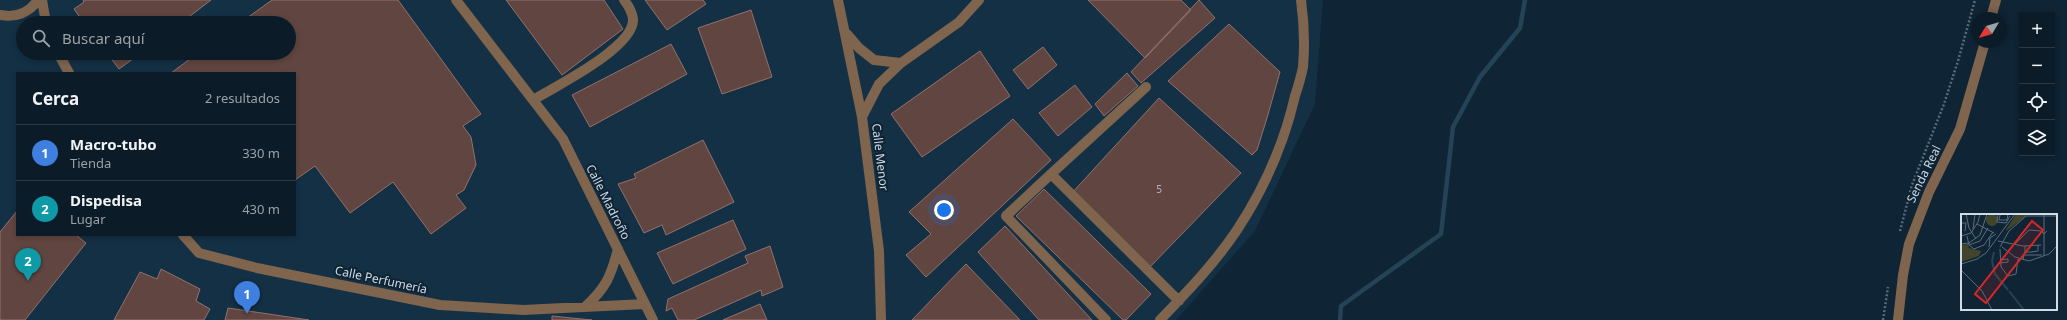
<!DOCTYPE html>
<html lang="es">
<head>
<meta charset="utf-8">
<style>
	:root { --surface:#0b1b27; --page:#14242f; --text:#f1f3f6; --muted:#9aa1a7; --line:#2b3944; --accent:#85bbfb }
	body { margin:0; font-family:"Noto Sans",sans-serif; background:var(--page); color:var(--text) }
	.controls { position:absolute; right:12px; top:12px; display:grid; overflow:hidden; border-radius:0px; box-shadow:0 2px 6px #0003 }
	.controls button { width:36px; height:36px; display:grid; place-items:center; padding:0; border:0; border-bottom:1px solid var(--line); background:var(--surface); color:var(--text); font:20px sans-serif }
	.compass { position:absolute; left:1971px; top:12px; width:36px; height:36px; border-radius:50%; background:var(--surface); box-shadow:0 2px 6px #0003; rotate:232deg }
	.you { position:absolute; left:944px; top:210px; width:14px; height:14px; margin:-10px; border:3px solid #fff; border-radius:50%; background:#1a73e8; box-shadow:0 0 0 6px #1a73e833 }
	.badge { display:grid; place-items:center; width:26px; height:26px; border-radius:50%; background:var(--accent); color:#fff; font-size:13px; font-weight:700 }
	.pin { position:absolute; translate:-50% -33px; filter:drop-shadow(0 1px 2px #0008) }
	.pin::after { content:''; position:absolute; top:21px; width:14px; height:12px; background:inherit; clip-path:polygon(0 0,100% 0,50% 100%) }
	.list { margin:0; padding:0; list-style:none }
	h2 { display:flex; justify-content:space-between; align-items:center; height:52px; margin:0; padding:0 16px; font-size:17px }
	h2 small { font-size:13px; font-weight:400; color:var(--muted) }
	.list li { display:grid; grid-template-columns:26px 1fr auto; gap:12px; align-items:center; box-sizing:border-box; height:56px; padding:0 16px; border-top:1px solid var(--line) }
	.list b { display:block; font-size:15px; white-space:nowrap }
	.list p { margin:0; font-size:13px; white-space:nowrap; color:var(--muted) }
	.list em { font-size:13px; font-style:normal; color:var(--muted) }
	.icon { flex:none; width:22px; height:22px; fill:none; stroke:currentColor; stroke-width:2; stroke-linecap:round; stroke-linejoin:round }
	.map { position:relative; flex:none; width:2067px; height:320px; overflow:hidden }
	.search { position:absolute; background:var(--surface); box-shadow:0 2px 6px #0003; left:16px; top:16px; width:280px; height:44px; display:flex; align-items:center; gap:10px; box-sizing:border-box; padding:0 14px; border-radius:22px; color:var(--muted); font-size:15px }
	.panel { position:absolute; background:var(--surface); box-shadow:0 2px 6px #0003; left:16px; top:72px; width:280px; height:164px; border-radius:0px }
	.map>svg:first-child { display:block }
</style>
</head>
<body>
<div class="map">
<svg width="2067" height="320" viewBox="0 0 2067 320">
	<rect width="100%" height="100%" fill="#0f2434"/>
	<path fill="#143044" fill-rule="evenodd" d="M0 0H1323L1315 104 1255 231 1176 320H0ZM23 23H289V53H23ZM17 73H295V235H17Z"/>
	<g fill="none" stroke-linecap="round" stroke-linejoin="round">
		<path stroke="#254356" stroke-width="4.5" d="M1340 320 1341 306 1441 234 1453 127 1480 77 1520 28 1525 0"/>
	</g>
	<path fill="#614540" stroke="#91716c" d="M83 0H211L181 23H84L74 9 84 2Z
		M272 0H398L481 114 463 126 471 137 476 165 464 190 456 195 466 208 431 234 393 182 350 213 315 166 295 180V73H171L198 53H289V23H240Z
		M506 0H604L623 29 562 75Z
		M645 0H703L706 4 667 30Z
		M1088 0H1181L1191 10 1145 58Z
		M1199 0 1215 18 1141 83 1131 72Z
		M751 10 772 77 722 94 698 28Z
		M1229 24 1280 72 1267 118 1257 150 1252 155 1168 81Z
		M671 44 687 74 590 127 572 95Z
		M1043 47 1057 65 1028 89 1013 70Z
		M980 51 1010 96 922 157 891 114Z
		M107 53H141L119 69Z
		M1127 73 1138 86 1104 116 1095 104Z
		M1075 85 1092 107 1058 136 1039 113Z
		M1159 98 1241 173 1149 268 1071 194Z
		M1013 119 1051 160 926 277 906 255 931 234 909 212Z
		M703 140 734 202 666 235 662 225 644 233 618 184 636 178 634 174Z
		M1044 189 1151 294 1126 320H1123L1016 216Z
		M17 211V235H76L86 243 25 320H0V232Z
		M733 220 746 249 673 284 657 253Z
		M1005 226 1092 320H1039L978 252Z
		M770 246 783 287 762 296 761 290 694 320H678L672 308 666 311 668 299 748 263 745 256Z
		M966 264 1020 320H912Z
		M161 269 200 289 196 301 210 309 204 320H114L140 272 157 279Z
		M760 304 767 320H723Z
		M228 308 309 320H225Z
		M552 316 592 320H552Z"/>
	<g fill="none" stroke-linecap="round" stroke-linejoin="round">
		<path stroke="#5a6c79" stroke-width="2.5" stroke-dasharray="2 2" stroke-linecap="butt" d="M1900 231 1912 185 1944 104 1958 61 1975 0
			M1883 320 1888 287"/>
		<path stroke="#7f644e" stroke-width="10" d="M42 0 46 23
			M456 0 563 139 653 320
			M838 0 862 117 879 251 881 320
			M0 15C15 18 29 13 38 0
			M1991 18 1996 0
			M847 34 859 48 874 60 901 63 959 22 979 0
			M58 53 69 73
			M533 100C556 86 635 47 633 19 632 12 628 5 624 0
			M862 117 879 84 901 63
			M1051 174 1146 87
			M183 235 199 253 257 268 440 305 523 310 645 304
			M585 307C606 288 611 276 618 249
			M1106 320 1006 216 1051 174 1179 301
			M1160 320C1187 292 1215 263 1237 230 1264 189 1284 144 1295 96 1298 87 1301 77 1303 67 1305 44 1304 22 1301 0
			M1898 320 1903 275 1909 244 1929 192 1960 129 1985 42"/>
	</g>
	<g text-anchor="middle" stroke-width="4" stroke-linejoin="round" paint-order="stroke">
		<g font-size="10" fill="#b3b6bc">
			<text x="1159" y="193">5</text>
		</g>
		<g font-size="12" fill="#cedbe5" stroke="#0f2434">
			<text transform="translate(880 157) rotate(83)" y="4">Calle Menor</text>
			<text transform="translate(1924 174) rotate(-64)" y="4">Senda Real</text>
			<text transform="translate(608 202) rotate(63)" y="4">Calle Madroño</text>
			<text transform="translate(381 280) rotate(12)" y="4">Calle Perfumería</text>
		</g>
	</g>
	<g transform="translate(1961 214)">
		<rect width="96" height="96" fill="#0f2434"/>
		<path d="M25 6a6 6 0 1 1 12 0a6 6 0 1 1-12 0ZM55 0H68L45 17V16ZM7 30 8 34 20 37 18 42 0 48V31Z" fill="#42452c"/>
		<path fill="none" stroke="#254356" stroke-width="2" d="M33 38 31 47 34 60 47 76M48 77 63 96"/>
		<path fill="none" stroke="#5b6d7b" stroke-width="1" d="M5 0 8 14 15 25M37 0 36 8 45 9 49 2M39 1 38 6H46L47 0M0 9H5L4 17M16 10 33 19M12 15 14 0M0 22 10 19 17 8 19 0M6 22 8 31 13 35 23 31 32 18M37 27 62 32 80 31M0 30 8 29 19 21 26 0M54 30 68 16 80 17 83 20 86 17M8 31 19 27 27 14M64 32V38H70L77 37V31M28 33 29 24 35 20M39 33 48 17 65 2H96M41 33 54 43 68 47 88 40 96 32M39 35 40 53 47 62 55 60 57 45M83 42V1M39 46 47 45V48L39 49M62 46 63 41H81M0 50 16 45 25 39 54 0M0 56 21 77 31 96"/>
		<path fill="#d62828" fill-opacity="0.15" stroke="#d62828" stroke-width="2" d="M71 7 82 16 25 89 14 80Z"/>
		<rect width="96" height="96" fill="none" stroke="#cedbe5" stroke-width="2"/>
	</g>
</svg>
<div class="controls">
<button>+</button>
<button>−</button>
<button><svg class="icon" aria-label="locate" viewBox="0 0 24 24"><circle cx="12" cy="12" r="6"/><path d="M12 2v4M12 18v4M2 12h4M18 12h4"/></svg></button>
<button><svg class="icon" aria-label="layers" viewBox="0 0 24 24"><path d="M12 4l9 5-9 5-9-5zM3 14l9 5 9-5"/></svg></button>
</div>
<svg class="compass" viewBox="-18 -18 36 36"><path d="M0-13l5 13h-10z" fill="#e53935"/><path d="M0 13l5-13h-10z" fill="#9aa1a7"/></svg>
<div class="you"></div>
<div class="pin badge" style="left:247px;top:314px;background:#3f7fe0">1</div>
<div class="pin badge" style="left:28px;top:281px;background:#0f9aa8">2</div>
<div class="search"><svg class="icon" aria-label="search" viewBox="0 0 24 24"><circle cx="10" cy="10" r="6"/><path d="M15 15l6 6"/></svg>Buscar aquí</div>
<section class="panel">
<h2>Cerca<small>2 resultados</small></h2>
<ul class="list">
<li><span class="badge" style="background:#3f7fe0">1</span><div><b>Macro-tubo</b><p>Tienda</p></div><em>330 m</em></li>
<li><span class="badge" style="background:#0f9aa8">2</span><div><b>Dispedisa</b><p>Lugar</p></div><em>430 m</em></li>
</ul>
</section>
</div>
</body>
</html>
